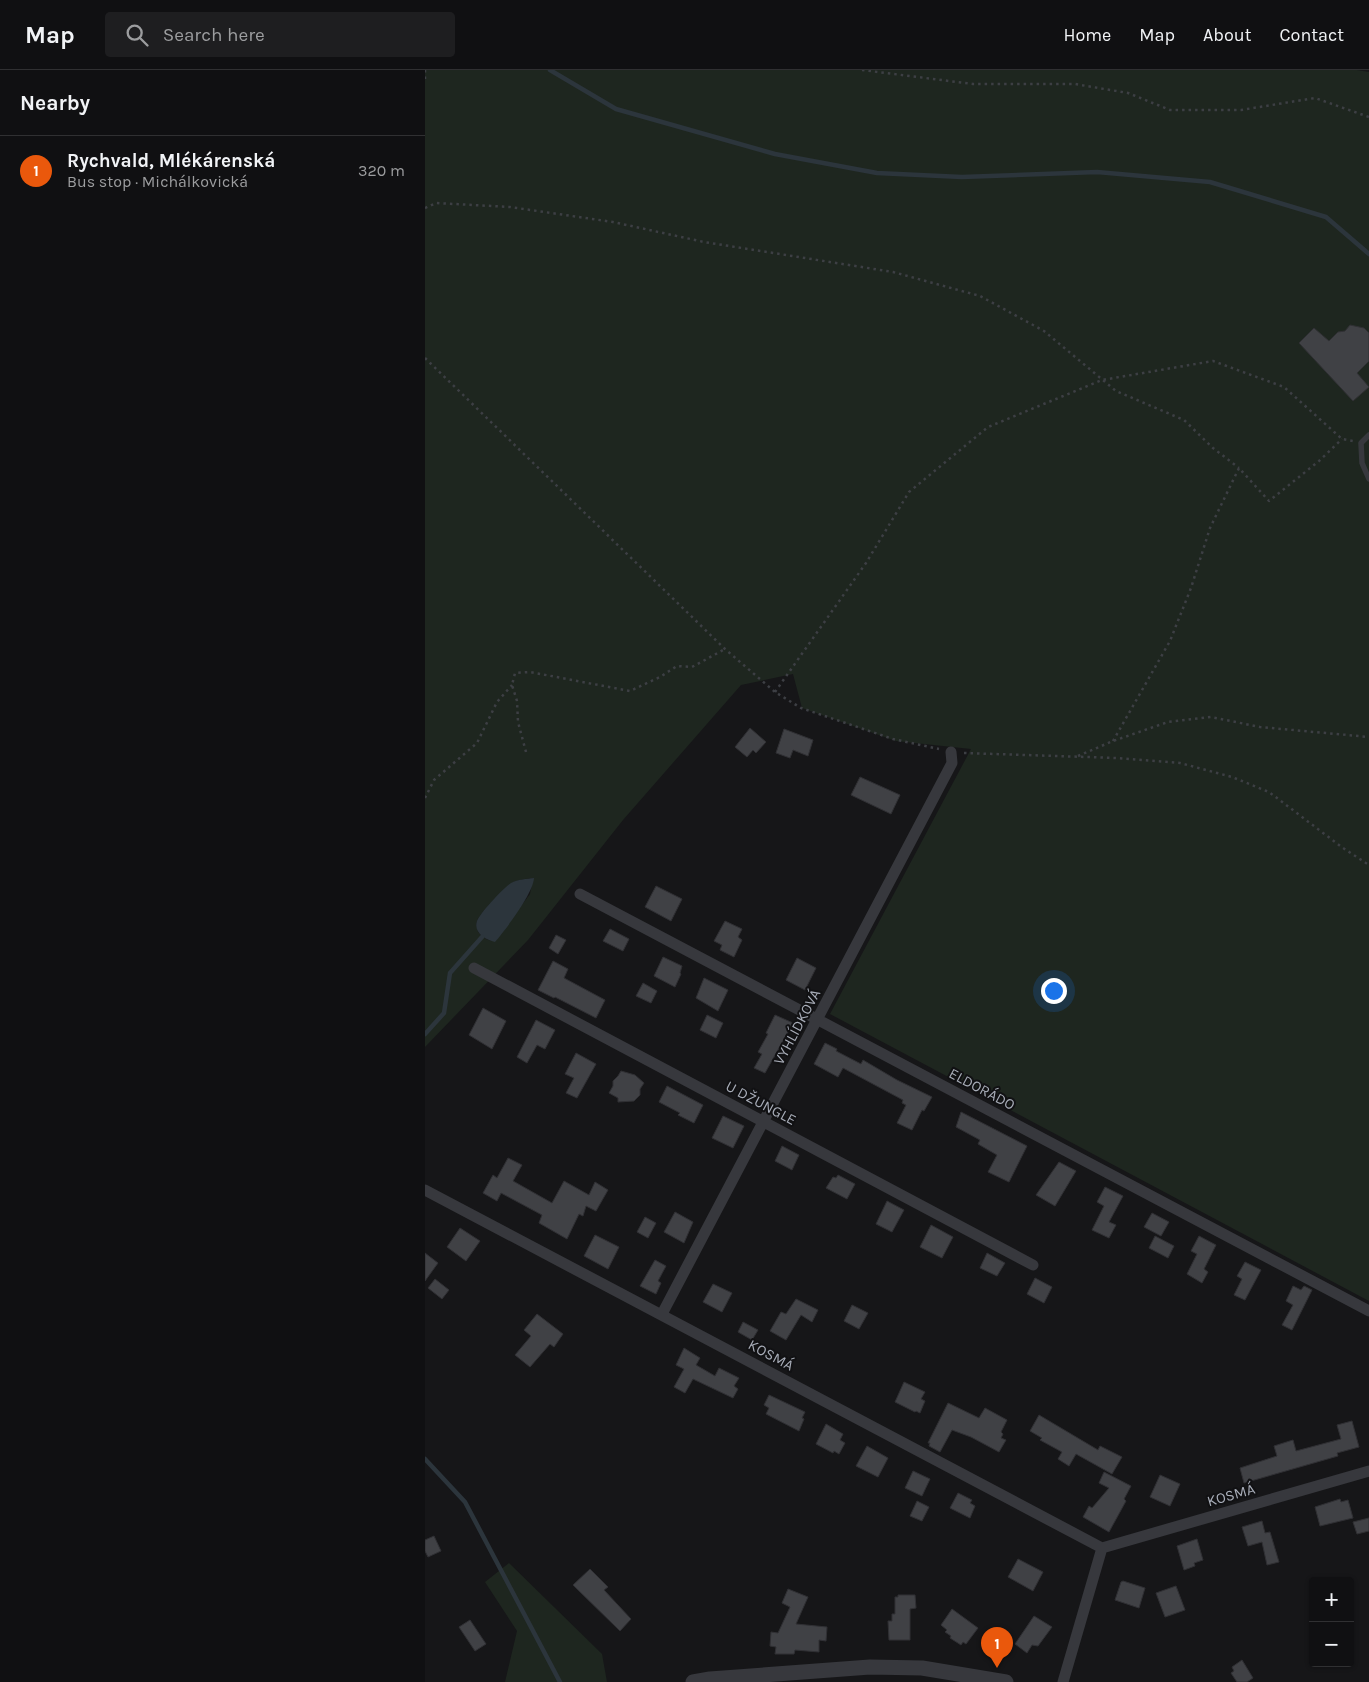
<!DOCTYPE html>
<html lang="en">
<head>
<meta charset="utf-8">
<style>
	:root { --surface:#101012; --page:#1e1e20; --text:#f1f3f6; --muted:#9c9d9f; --line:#303032; --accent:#ea580c }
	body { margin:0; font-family:Karla,sans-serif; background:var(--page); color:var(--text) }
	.controls { position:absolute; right:15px; bottom:15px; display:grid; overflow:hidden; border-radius:5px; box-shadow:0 1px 4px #0004 }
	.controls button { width:45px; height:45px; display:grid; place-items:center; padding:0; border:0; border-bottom:1px solid var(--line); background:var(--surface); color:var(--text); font:25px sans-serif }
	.you { position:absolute; left:628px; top:920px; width:18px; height:18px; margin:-12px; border:4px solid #fff; border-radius:50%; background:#1a73e8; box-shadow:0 0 0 8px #1a73e833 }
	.badge { display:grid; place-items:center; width:32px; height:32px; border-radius:50%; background:var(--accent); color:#fff; font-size:16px; font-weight:700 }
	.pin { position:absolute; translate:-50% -41px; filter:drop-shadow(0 1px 2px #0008) }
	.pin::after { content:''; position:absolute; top:26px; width:18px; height:15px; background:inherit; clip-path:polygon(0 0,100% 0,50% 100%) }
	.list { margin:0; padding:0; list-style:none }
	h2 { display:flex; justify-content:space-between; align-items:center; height:65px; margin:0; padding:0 20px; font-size:21px }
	h2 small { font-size:16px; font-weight:400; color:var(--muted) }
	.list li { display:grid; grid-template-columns:32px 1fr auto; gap:15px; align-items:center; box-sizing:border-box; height:70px; padding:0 20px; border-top:1px solid var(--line) }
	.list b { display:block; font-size:19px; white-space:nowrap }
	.list p { margin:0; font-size:16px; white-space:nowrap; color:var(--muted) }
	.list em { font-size:16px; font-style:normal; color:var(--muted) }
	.icon { flex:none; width:28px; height:28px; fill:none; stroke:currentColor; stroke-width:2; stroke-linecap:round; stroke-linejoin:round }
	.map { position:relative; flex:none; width:944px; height:1612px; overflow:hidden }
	header { display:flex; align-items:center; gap:30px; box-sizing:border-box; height:70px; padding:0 25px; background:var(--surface); border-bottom:1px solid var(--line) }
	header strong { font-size:24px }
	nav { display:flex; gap:28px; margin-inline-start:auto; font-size:18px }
	.search { width:350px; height:45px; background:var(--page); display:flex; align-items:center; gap:12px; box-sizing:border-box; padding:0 18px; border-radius:5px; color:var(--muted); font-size:19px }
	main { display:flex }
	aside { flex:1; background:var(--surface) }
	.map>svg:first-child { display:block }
</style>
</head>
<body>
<header>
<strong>Map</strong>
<div class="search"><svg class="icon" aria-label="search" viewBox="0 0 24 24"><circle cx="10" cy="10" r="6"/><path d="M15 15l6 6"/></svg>Search here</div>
<nav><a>Home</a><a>Map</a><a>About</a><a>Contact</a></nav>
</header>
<main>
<aside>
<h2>Nearby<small></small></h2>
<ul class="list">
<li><span class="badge">1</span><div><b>Rychvald, Mlékárenská</b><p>Bus stop · Michálkovická</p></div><em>320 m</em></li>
</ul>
</aside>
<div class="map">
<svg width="944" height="1612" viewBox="0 0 944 1612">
	<rect width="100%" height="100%" fill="#161618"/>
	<path fill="#1e261f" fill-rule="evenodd" d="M0 0H932L944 2V1231L405 944 546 679 471 671 377 638 368 604 316 615 198 750 103 870 0 977ZM108 808 105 824 70 871C60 871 49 863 52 851 54 844 79 818 86 814 93 809 101 809 108 808Z
		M84 1493 177 1584 182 1612H80L92 1561 60 1512Z"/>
	<path fill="#2c353c" d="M109 808C108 824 81 859 70 872 60 870 48 862 52 851 54 844 79 817 86 813 93 809 101 809 109 808Z"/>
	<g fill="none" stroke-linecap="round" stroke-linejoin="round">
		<path stroke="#2c353c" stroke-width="4.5" d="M125 0 191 39 350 84 452 103 537 107 672 102 785 112 901 147 944 184
			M0 964 19 943 25 903 57 867
			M0 1389 40 1432 135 1612"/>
	</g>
	<path fill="#404145" stroke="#303034" d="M925 255 939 258 944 263V291L932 303 944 317 928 331 874 273 889 258 904 271 913 262 920 261Z
		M325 658 341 672 331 683 328 680 322 687 310 677Z
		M359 659 388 670 383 686 368 680 365 688 351 683Z
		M435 707 475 725 466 744 426 725Z
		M231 816 257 829 246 851 220 837Z
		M300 851 317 859 313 867 317 870 309 887 295 880 297 875 289 871Z
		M185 859 204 869 198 881 178 871Z
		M131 865 141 870 133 884 124 878Z
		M238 887 257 896 255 903 256 904 250 917 229 906Z
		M372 888 391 898 380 920 361 910Z
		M128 891 143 899 139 908 180 930 171 948 130 927 129 928 113 920Z
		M279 908 303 920 293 941 271 928Z
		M218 913 232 921 226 933 211 926Z
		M58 938 81 951 67 979 44 965Z
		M282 945 298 953 291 968 275 960Z
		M350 945 368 953 340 1003 329 998 337 984 333 982 343 964 341 963Z
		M111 950 130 960 120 979 112 975 102 993 92 987Z
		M400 973 412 979 411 981 436 994 438 990 472 1010 507 1027 499 1041 497 1040 487 1060 472 1053 481 1035 477 1033 478 1030 418 998 413 1007 389 994Z
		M151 983 171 994 152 1028 141 1023 149 1008 140 1004Z
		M196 1001 210 1005 219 1013 215 1019V1025L209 1031 193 1032V1028L184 1023 188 1016V1011L193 1006Z
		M242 1016 278 1035 269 1053 253 1045 255 1043 234 1032Z
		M536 1042 602 1076 584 1112 563 1102 572 1085 553 1074 555 1070 531 1057Z
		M298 1046 319 1056 308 1078 287 1068Z
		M357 1076 374 1085 367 1100 350 1091Z
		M83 1088 97 1095 88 1111 127 1133 139 1111 164 1125 170 1112 183 1120 171 1141 161 1136 158 1146 154 1144 142 1169 114 1153 117 1145 76 1123 72 1131 58 1123 68 1105 72 1108Z
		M634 1092 651 1101 630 1136 611 1125Z
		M413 1105 430 1114 422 1129 401 1118 408 1107 411 1108Z
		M680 1117 698 1126 684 1152 691 1155 684 1168 667 1160 679 1136 672 1132Z
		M462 1131 479 1140 467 1162 451 1154Z
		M250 1142 268 1152 259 1173 239 1162Z
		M727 1143 744 1152 736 1166 719 1157Z
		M220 1147 231 1153 223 1168 212 1162Z
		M506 1155 528 1167 517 1188 495 1177Z
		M35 1158 55 1171 41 1191 22 1177Z
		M170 1165 194 1177 183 1199 159 1186Z
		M730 1166 749 1176 743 1188 724 1178Z
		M774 1166 791 1175 779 1199 783 1202 777 1213 762 1204 772 1184 766 1181Z
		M0 1183 13 1193 0 1211Z
		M562 1183 580 1193 572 1206 555 1198Z
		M230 1190 241 1196 233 1211 236 1213 231 1224 215 1216Z
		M820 1192 836 1200 820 1230 809 1225 817 1209 812 1206Z
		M610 1208 627 1217 619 1233 602 1224Z
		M10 1209 24 1220 17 1229 3 1218Z
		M288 1214 307 1223 297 1242 278 1232Z
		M868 1216 876 1220 879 1216 887 1220 867 1260 857 1255 868 1235 861 1231Z
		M371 1229 393 1240 387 1252 376 1245 361 1270 345 1261 356 1242 361 1244Z
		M427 1235 443 1243 434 1259 419 1251Z
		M112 1244 138 1264 129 1277 125 1274 105 1297 90 1285 106 1266 99 1260Z
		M318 1252 333 1260 327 1270 313 1262Z
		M259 1278 275 1288 271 1295 290 1306 294 1298 314 1308 309 1316 313 1319 308 1328 268 1309 260 1323 249 1317 259 1299 251 1295Z
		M479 1312 500 1322 496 1329 500 1331 495 1343 491 1341 490 1342 470 1332Z
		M344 1325 380 1342 377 1348 379 1349 374 1361 341 1344 344 1338 339 1335Z
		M523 1333 554 1348 560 1338 582 1350 576 1362 578 1364 576 1368 581 1370 574 1382 546 1367 527 1360 515 1382 504 1376 505 1373H503Z
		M614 1345 673 1380 675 1376 697 1387 687 1404 651 1384 644 1396 633 1389 637 1382 615 1370 617 1368 605 1361Z
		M927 1351 934 1377 912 1383 913 1386 819 1413 815 1398 852 1386 849 1376 868 1370 871 1381 916 1369 912 1355Z
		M401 1354 418 1364 415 1370 420 1373 414 1384 409 1381 408 1383 391 1374Z
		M442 1376 463 1388 453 1407 431 1396Z
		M488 1401 505 1409 497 1426 480 1418Z
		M679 1402 706 1416 699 1429 701 1431 684 1462 658 1447 664 1436 667 1438 684 1418 674 1413Z
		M735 1405 755 1414 745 1436 725 1427Z
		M533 1423 547 1430 545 1433 550 1436 545 1448 525 1438Z
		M915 1429 916 1432 923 1430 928 1448 895 1456 890 1437Z
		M492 1431 504 1437 497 1451 485 1446Z
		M944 1448V1461L932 1464 928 1452Z
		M837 1451 840 1463 845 1462 854 1492 842 1495 837 1472 823 1476 817 1457Z
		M9 1466 16 1481 3 1487 0 1481V1470Z
		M772 1469 778 1490 769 1493 770 1496 759 1500 752 1476Z
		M593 1489 618 1502 608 1521 583 1507Z
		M165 1499 183 1517 179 1520 206 1549 195 1561 148 1515Z
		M698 1511 720 1518 714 1538 690 1530 696 1512Z
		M751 1516 760 1540 740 1547 731 1523Z
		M363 1519 383 1527 371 1554 402 1557 401 1571 394 1570V1582L370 1580 369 1584H350L351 1577 345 1576 346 1562 353 1563 365 1537 357 1533Z
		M473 1525H490L491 1538 485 1539V1570H464L463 1551H467V1544H470V1527H473Z
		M527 1539 553 1558 541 1574 538 1572 536 1575 525 1568 526 1566 520 1562 522 1560 516 1555Z
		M609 1546 627 1557 613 1576 607 1575 602 1583 590 1574Z
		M45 1550 61 1574 50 1581 34 1557Z
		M817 1590 828 1608 822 1612H812L806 1603 809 1601 807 1597Z"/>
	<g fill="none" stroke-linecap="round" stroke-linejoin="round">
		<path stroke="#3d3f44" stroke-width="2.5" stroke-dasharray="2.5 4" stroke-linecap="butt" d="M437 0 548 14H650L703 23 745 40H816L890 28 944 47
			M0 9V0
			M0 138 11 133 85 137 188 152 279 172 468 202 555 226 619 261 691 321 759 350 788 378 814 398
			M0 288 300 579 350 622 376 638 468 669 514 679
			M350 622 441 493 484 422 563 357 677 310 788 291 859 317 917 369 928 371
			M688 671 745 571 766 518 785 458 814 398 844 431 894 391 917 369
			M101 682 93 652 92 631 87 615 90 603 105 602 205 621 235 607 252 596 267 597 300 579
			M539 683 692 688 755 693 807 707 844 722 918 778 944 795
			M653 686 688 671 743 652 786 647 835 657 944 667
			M0 728 9 710 52 673 72 632 87 615"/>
		<path stroke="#37383d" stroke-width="5.5" d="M944 365 936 373 937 393 944 409"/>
		<path stroke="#37383d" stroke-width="11" d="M155 824 944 1241
			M49 898 608 1195
			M0 1120 677 1478 944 1401
			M237 1244 527 693 526 682
			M638 1612 677 1478"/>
		<path stroke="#37383d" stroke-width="15" d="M268 1612 285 1609 445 1597 497 1598 581 1612"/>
	</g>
	<g text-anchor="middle" stroke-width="4" stroke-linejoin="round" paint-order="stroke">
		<g font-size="15" fill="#a8adb8" stroke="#111113">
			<text transform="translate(372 957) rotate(-62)" y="5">VYHLÍDKOVÁ</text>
			<text transform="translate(557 1019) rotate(28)" y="5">ELDORÁDO</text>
			<text transform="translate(336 1033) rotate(28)" y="5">U DŽUNGLE</text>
			<text transform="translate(346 1285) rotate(28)" y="5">KOSMÁ</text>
			<text transform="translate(806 1425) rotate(-16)" y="5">KOSMÁ</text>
		</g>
	</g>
</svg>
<div class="controls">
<button>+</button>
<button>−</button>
</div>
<div class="you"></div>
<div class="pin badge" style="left:572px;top:1598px">1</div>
</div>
</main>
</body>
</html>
